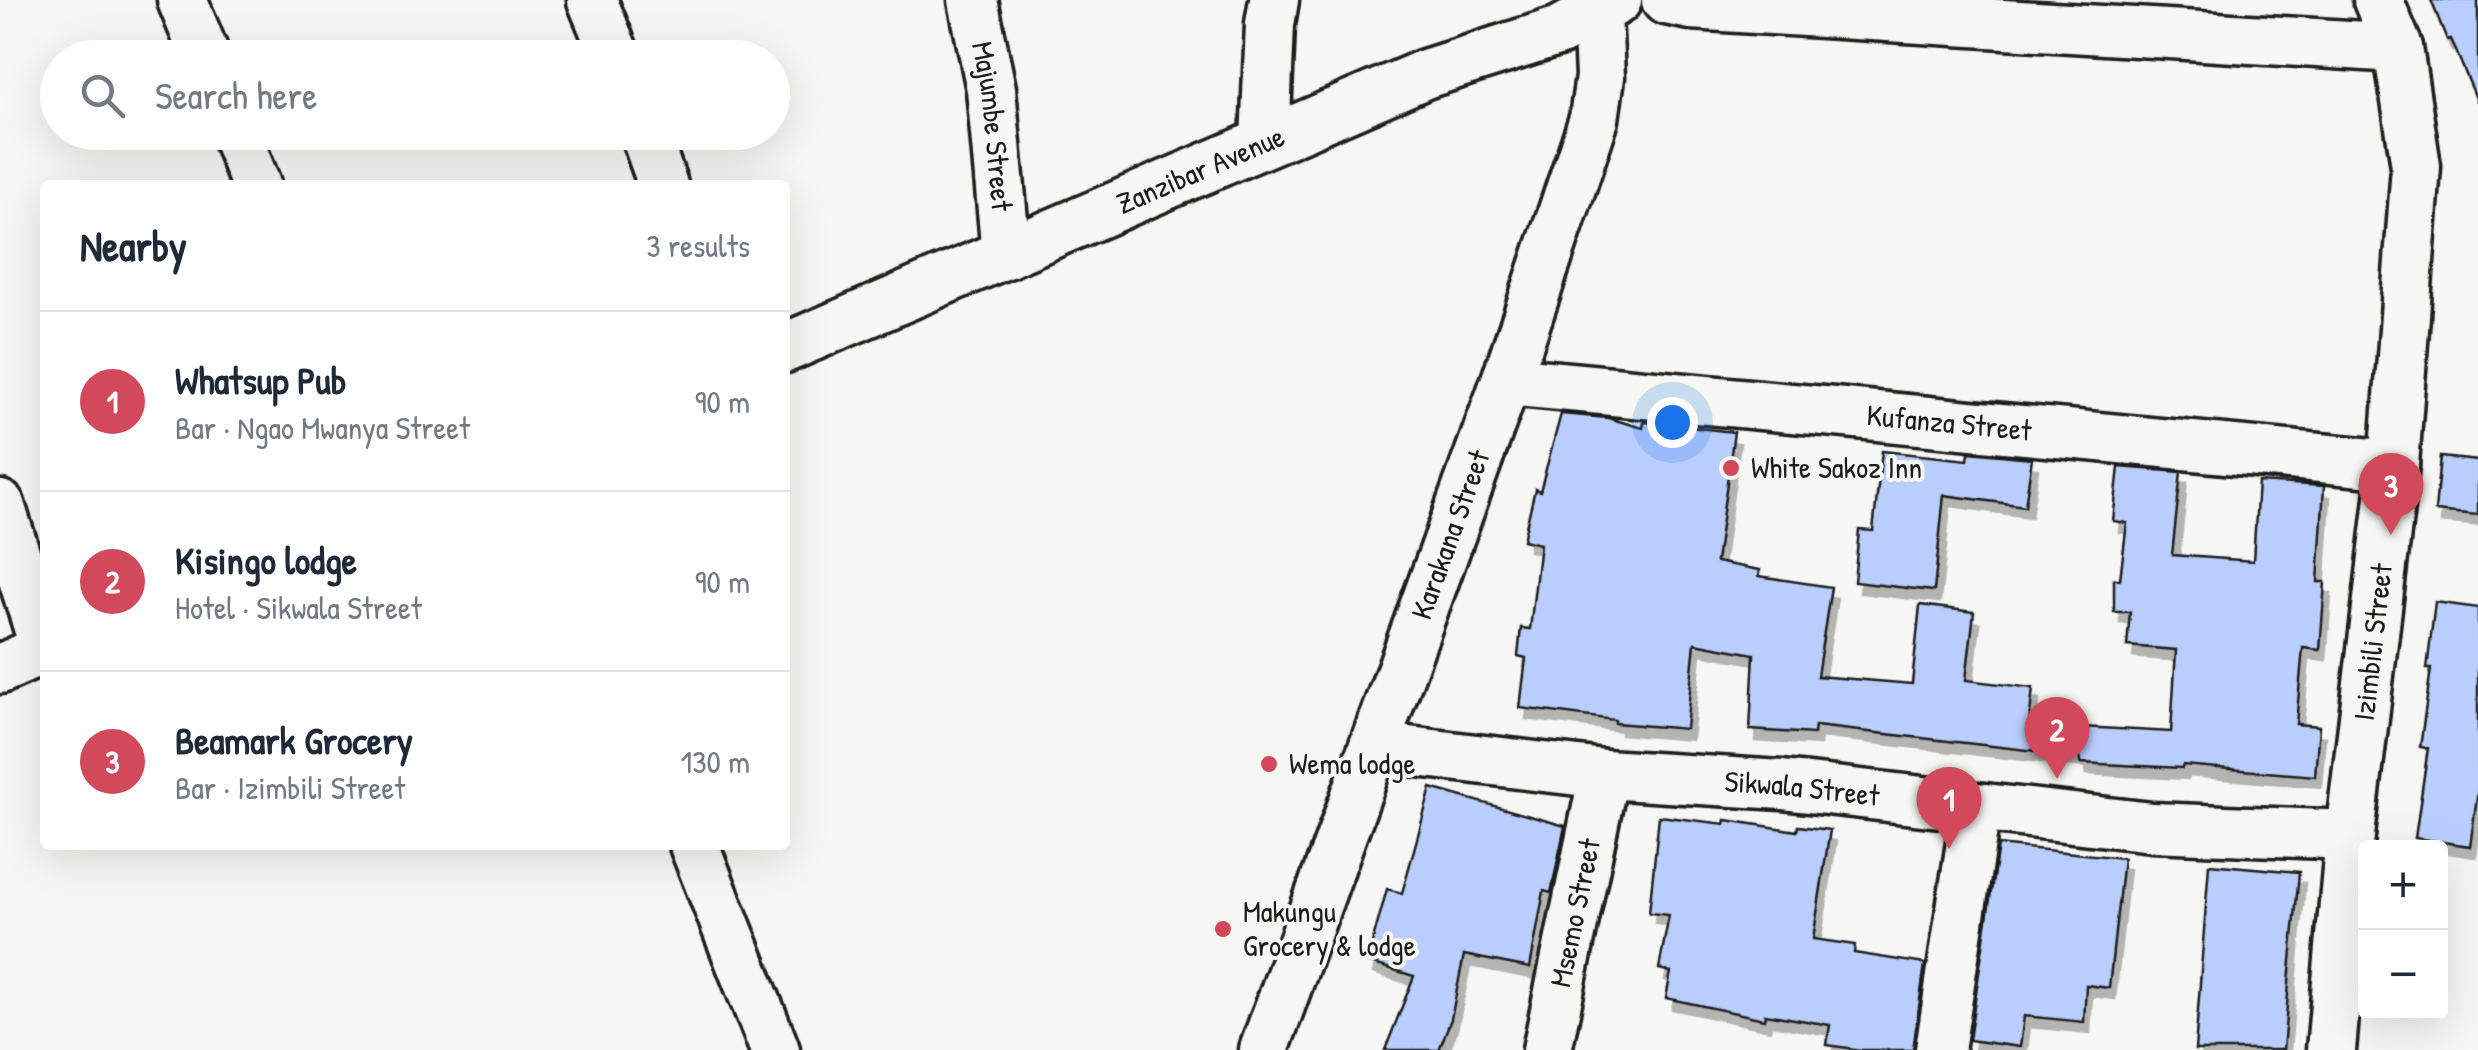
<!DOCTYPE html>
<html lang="en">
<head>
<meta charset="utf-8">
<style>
	:root { --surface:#fff; --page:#f2f2f3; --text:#1f2937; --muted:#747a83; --line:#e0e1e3; --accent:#d1495b }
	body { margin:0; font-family:"Patrick Hand",sans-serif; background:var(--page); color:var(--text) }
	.controls { position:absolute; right:30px; bottom:30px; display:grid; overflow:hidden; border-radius:10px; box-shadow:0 10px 40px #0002 }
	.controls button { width:90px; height:90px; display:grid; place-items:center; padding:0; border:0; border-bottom:2px solid var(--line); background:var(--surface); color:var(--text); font:50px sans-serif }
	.you { position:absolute; left:1672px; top:422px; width:35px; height:35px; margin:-25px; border:8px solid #fff; border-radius:50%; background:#1a73e8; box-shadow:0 0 0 15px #1a73e833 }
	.badge { display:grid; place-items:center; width:65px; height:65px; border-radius:50%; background:var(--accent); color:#fff; font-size:32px; font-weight:700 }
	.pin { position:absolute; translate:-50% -82px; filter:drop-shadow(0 2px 5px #0008) }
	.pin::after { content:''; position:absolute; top:52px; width:35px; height:30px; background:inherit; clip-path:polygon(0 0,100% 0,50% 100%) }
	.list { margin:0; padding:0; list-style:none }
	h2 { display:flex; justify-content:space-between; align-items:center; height:130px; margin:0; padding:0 40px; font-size:42px }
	h2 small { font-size:32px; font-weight:400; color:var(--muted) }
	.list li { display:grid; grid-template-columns:65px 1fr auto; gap:30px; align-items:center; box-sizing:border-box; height:180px; padding:0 40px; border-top:2px solid var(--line) }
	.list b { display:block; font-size:38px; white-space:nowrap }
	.list p { margin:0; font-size:32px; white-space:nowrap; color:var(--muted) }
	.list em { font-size:32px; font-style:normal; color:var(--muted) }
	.icon { flex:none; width:55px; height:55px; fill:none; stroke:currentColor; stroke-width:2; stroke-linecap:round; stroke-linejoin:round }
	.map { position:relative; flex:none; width:2478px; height:1050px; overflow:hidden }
	.search { position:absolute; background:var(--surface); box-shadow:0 10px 40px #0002; left:40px; top:40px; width:750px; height:110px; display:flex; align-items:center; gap:25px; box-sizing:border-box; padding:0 35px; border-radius:55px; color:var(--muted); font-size:38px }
	.panel { position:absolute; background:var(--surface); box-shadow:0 10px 40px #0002; left:40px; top:180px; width:750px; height:670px; border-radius:10px }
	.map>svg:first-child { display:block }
</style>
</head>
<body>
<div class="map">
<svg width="2478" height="1050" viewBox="0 0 2478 1050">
	<defs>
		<filter id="shadow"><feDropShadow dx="6" dy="11" stdDeviation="0" flood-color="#0004"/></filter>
	</defs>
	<rect width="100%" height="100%" fill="#f6f6f2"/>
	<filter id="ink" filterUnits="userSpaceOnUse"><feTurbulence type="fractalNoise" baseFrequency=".01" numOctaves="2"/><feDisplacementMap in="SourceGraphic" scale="20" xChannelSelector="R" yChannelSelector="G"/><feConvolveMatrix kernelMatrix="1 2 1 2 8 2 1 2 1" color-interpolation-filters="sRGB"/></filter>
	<g filter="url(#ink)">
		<path fill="#bacefe" stroke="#1c1c1c" stroke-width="2.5" filter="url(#shadow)" d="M2431 0H2478V103L2451 39 2447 40Z
			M1561 414 1608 418 1643 428 1644 422 1734 432 1716 562 1760 570 1759 576 1831 587 1817 676 1912 684 1920 605 1974 612 1966 680 2033 688 2029 724 2171 732 2176 650 2127 646 2130 612H2114V579H2120L2127 523 2113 521 2119 467 2181 472 2172 555 2253 561 2258 482 2324 486 2318 582H2325L2320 650 2303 648 2296 724 2319 726 2315 776 2183 765 2182 768 2080 763V756L1815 726 1814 734 1750 730 1754 654 1695 643 1686 729 1615 723V720L1520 708 1526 658 1518 656 1521 628 1530 629 1540 544 1523 540 1535 489 1540 491Z
			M1882 451 1968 460 1969 452 2032 458 2025 506 1944 495 1934 591 1854 582 1859 530 1873 531Z
			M2440 457 2478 461V515L2435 511Z
			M2435 602 2478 608V791L2470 846 2415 838 2428 748 2420 747 2431 669H2427Z
			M1431 788 1565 826 1551 893 1544 891 1530 968 1464 955 1451 1019 1439 1050H1385L1414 976 1367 962 1387 889 1402 893Z
			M1659 816 1725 824 1726 820 1797 831 1798 826 1830 830 1813 939 1855 945 1854 953 1925 964 1913 1050H1861L1827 1045 1830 1025 1765 1014 1764 1019 1666 998 1671 972 1659 969 1669 915 1649 913Z
			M1998 845 2123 858 2109 988 2086 985 2084 1022 2024 1016 2020 1047 1969 1040Z
			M2209 864 2299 872 2283 1050H2195Z"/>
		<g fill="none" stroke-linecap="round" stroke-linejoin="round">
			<defs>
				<g id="minor">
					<path d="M182 0 206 58"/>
					<path d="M592 0 616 58"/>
					<path id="s1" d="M973 0 991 89 1006 254"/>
					<path d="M1666 0 1691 5 2398 48"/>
					<path d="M235 132 256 185"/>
					<path d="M644 132 663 185"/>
					<path d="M1265 142 1270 24 1274 0"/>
					<path id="s2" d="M785 348 1425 74 1560 31 1617 0"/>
					<path id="s3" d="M1506 381 2394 465"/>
					<path d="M0 505 45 649 0 669"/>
					<path id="s4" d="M1374 747 1604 774 1782 785 2152 827 2350 835"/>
					<path d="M694 845 775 1050"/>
					<path id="s5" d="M1264 1050 1506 381 1594 119 1600 77 1597 13"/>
					<path id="s6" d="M1547 1050 1604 774"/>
					<path d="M1940 1050 1976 809"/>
					<path id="s7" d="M2331 1050 2350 835 2394 465 2416 166 2398 48 2378 0"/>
				</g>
			</defs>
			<use href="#minor" stroke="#1c1c1c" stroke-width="55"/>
			<use href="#minor" stroke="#f6f6f2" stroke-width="48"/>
		</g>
	</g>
	<g fill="#d1495b" stroke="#f6f6f2" stroke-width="4">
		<circle cx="1731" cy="468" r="10"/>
		<circle cx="1269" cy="764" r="10"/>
		<circle cx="1223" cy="929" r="10"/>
	</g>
	<g text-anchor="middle" stroke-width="8" stroke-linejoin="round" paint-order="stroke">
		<g font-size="30" fill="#1c1c1c" stroke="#f6f6f2">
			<text dy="10" stroke="none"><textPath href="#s1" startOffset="128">Majumbe Street</textPath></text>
			<text dy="10" stroke="none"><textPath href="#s2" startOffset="452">Zanzibar Avenue</textPath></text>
			<text dy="10" stroke="none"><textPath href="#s3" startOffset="445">Kufanza Street</textPath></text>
			<text dy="10" stroke="none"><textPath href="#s5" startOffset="548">Karakana Street</textPath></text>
			<text dy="10" stroke="none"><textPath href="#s7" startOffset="410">Izimbili Street</textPath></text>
			<text dy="10" stroke="none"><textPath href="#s4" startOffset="430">Sikwala Street</textPath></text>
			<text dy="10" stroke="none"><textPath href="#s6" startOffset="140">Msemo Street</textPath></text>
		</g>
		<g font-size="30" fill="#1c1c1c" stroke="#f6f6f2" text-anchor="start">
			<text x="1751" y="478">White Sakoz Inn</text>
			<text x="1289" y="774">Wema lodge</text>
			<text x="1243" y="922">Makungu<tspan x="1243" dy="34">Grocery &amp; lodge</tspan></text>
		</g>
	</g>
</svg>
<div class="controls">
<button>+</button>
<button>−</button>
</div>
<div class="you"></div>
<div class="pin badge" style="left:1949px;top:849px">1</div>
<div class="pin badge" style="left:2057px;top:779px">2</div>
<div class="pin badge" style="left:2391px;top:535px">3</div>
<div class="search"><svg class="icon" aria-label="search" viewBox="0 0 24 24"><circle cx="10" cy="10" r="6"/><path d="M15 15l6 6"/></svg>Search here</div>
<section class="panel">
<h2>Nearby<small>3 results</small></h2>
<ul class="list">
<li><span class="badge">1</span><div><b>Whatsup Pub</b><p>Bar · Ngao Mwanya Street</p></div><em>90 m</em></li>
<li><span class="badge">2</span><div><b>Kisingo lodge</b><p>Hotel · Sikwala Street</p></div><em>90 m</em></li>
<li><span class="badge">3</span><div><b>Beamark Grocery</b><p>Bar · Izimbili Street</p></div><em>130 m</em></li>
</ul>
</section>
</div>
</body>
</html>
